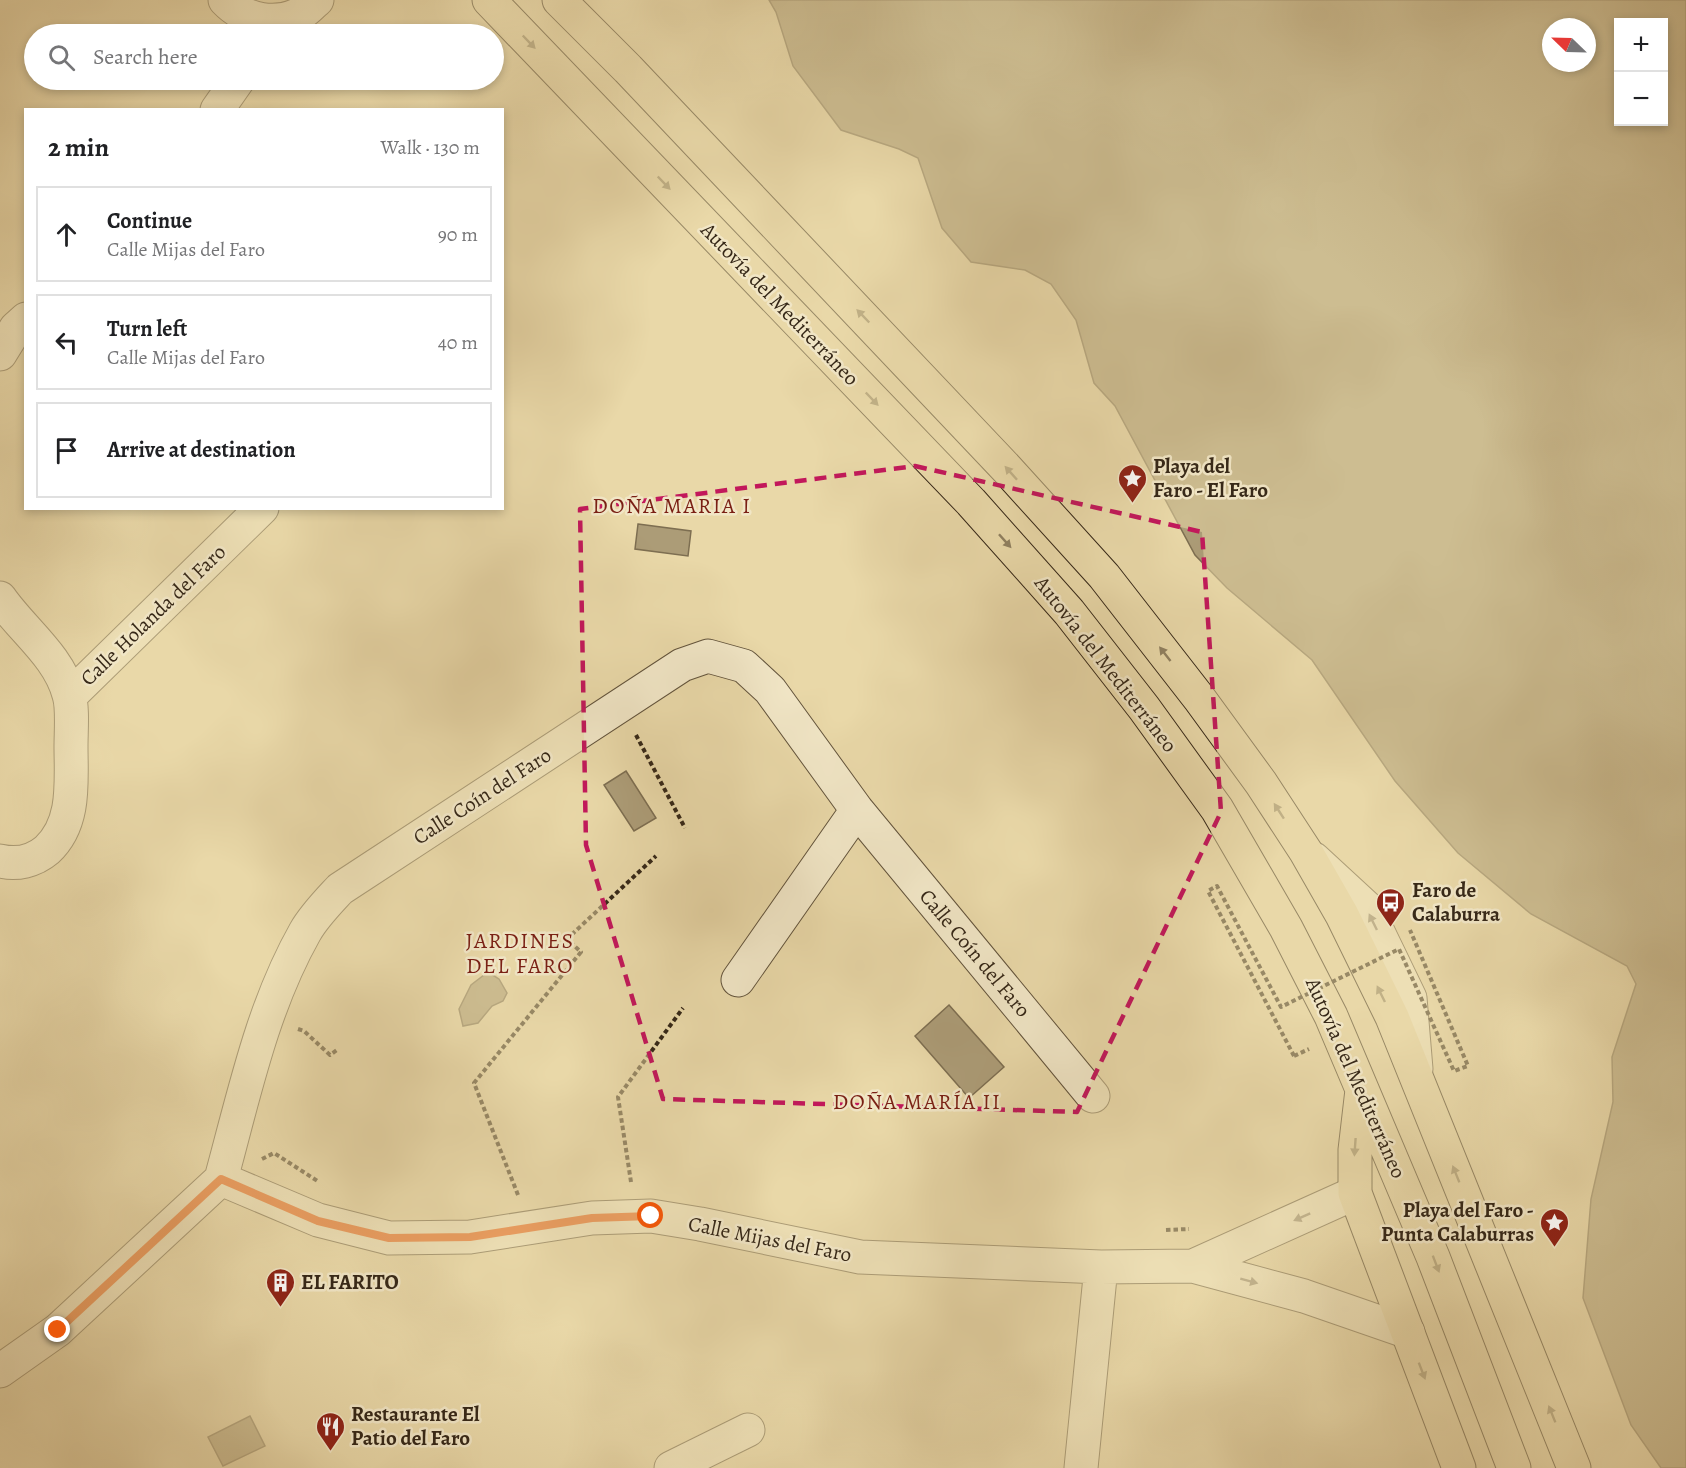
<!DOCTYPE html>
<html lang="en">
<head>
<meta charset="utf-8">
<style>
	:root { --surface:#fff; --page:#f6f6f6; --text:#202124; --muted:#757577; --line:#e0e0e0 }
	body { margin:0; font-family:Alegreya,serif; background:var(--page); color:var(--text) }
	.controls { position:absolute; right:18px; top:18px; display:grid; overflow:hidden; border-radius:0px; box-shadow:0 3px 9px #0003 }
	.controls button { width:54px; height:54px; display:grid; place-items:center; padding:0; border:0; border-bottom:2px solid var(--line); background:var(--surface); color:var(--text); font:30px sans-serif }
	.compass { position:absolute; left:1542px; top:18px; width:54px; height:54px; border-radius:50%; background:var(--surface); box-shadow:0 3px 9px #0003; rotate:293deg }
	.stop { position:absolute; width:18px; height:18px; margin:-14px; border:4px solid #ea580c; border-radius:50%; background:#fff }
	.stop.end { background:#ea580c; border-color:#fff; box-shadow:0 2px 6px #0008 }
	.list { margin:0; padding:0; list-style:none }
	h2 { display:flex; justify-content:space-between; align-items:center; height:78px; margin:0; padding:0 24px; font-size:26px }
	h2 small { font-size:20px; font-weight:400; color:var(--muted) }
	.list li { display:grid; grid-template-columns:39px 1fr auto; gap:18px; align-items:center; box-sizing:border-box; height:96px; margin:0 12px 12px; padding:0 12px; border:2px solid var(--line); border-radius:0px }
	.list b { display:block; font-size:22px; white-space:nowrap }
	.list p { margin:0; font-size:20px; white-space:nowrap; color:var(--muted) }
	.list em { font-size:20px; font-style:normal; color:var(--muted) }
	.icon { flex:none; width:33px; height:33px; fill:none; stroke:currentColor; stroke-width:2; stroke-linecap:round; stroke-linejoin:round }
	.map { position:relative; flex:none; width:1686px; height:1468px; overflow:hidden }
	.search { position:absolute; background:var(--surface); box-shadow:0 3px 9px #0003; left:24px; top:24px; width:480px; height:66px; display:flex; align-items:center; gap:15px; box-sizing:border-box; padding:0 21px; border-radius:33px; color:var(--muted); font-size:22px }
	.panel { position:absolute; background:var(--surface); box-shadow:0 3px 9px #0003; left:24px; top:108px; width:480px; height:402px; border-radius:0px }
	.map>svg:first-child { display:block }
</style>
</head>
<body>
<div class="map">
<svg width="1686" height="1468" viewBox="0 0 1686 1468">
	<rect width="100%" height="100%" fill="#e9d8a8"/>
	<filter id="stains"><feTurbulence type="fractalNoise" baseFrequency=".00333" numOctaves="4"/><feColorMatrix values="0 0 0 0 .2 0 0 0 0 .09 0 0 0 0 .02 0 0 0 .5 -.17"/></filter>
	<radialGradient id="worn" r=".72"><stop offset=".6" stop-color="#630" stop-opacity="0"/><stop offset="1" stop-color="#630" stop-opacity=".3"/></radialGradient>
	<path fill="#ac9c77" stroke="#7d6e51" stroke-width="1.5" fill-rule="evenodd" d="M769 0H1686V1468H1661L1631 1425 1583 1298 1591 1199 1613 1102 1612 1057 1636 984 1627 966 1531 914 1458 853 1395 781 1312 660 1227 588 1195 555 1115 406 1094 383 1076 320 1051 284 1025 270 971 262 942 228 918 158 899 149 841 130 793 66 776 12ZM1664 22V122H1618V22ZM1551 27H1587V63H1551Z
		M638 524 691 531 688 556 635 549Z
		M626 771 656 818 634 831 604 785Z
		M488 972 499 979 507 993 503 1001 492 1006 478 1023 463 1026 459 1009 471 985Z
		M949 1005 1004 1067 969 1098 915 1036Z
		M250 1416 265 1446 223 1466 208 1437Z"/>
	<g fill="none" stroke-linecap="round" stroke-linejoin="round">
		<defs>
			<path id="minor" d="M225 0C245 21 277 27 303 12 308 9 312 4 317 0
				M217 110 238 80
				M0 354 16 328 26 319
				M0 598C22 630 59 656 69 695 73 707 71 732 71 746 71 782 76 823 47 850 34 861 17 865 0 861
				M70 696 262 508
				M1314 859 1366 907 1410 998 1416 1069
				M738 980 857 810
				M221 1179C244 1095 262 1008 305 932 314 916 328 902 340 889L682 665 708 656 744 666 770 690 857 810 1093 1096
				M1193 1266 1355 1193
				M0 1371 58 1330 221 1179 318 1220 389 1238 470 1237 592 1218 651 1216 700 1224 860 1257 1101 1267 1193 1266 1304 1296 1408 1332
				M671 1468 748 1430
				M1081 1468 1101 1267"/>
			<path id="highway" d="M489 0 971 502 1069 612 1144 708 1217 809 1286 928 1331 1016 1433 1257 1514 1468
				M559 0 628 69 1007 469 1104 576 1199 698 1261 783 1306 852 1342 915 1392 1017 1574 1468
				M1362 1090 1355 1150V1193L1459 1468"/>
		</defs>
		<use href="#minor" stroke="#63543c" stroke-width="35"/>
		<use href="#highway" stroke="#362818" stroke-width="35"/>
		<path stroke="#362818" stroke-width="4" stroke-dasharray="4.5 3" stroke-linecap="butt" d="M636 735 685 828
			M298 1029 304 1031 330 1055 337 1050
			M1294 1056 1309 1049
			M262 1159 274 1153 319 1182
			M631 1182 618 1097 683 1008
			M518 1195 474 1083 581 952 567 939 656 856
			M1166 1230 1189 1229"/>
		<use href="#minor" stroke="#f1e6c6" stroke-width="33"/>
		<use href="#highway" stroke="#e9d8a8" stroke-width="33"/>
		<path stroke="#362818" stroke-width="4" stroke-dasharray="4.5 3" stroke-linecap="butt" d="M1294 1056 1208 891 1217 886 1281 1007 1399 949 1454 1071 1468 1066 1410 930"/>
	</g>
	<defs><path id="oneway-solid" d="M-6-.8H1V-3.2L6.5 0L1 3.2V.8H-6Z" transform="scale(1.5)"/></defs>
	<g fill="#908060">
		<use href="#oneway-solid" transform="translate(529 42) rotate(46)"/>
		<use href="#oneway-solid" transform="translate(664 183) rotate(46)"/>
		<use href="#oneway-solid" transform="translate(863 316) rotate(-134)"/>
		<use href="#oneway-solid" transform="translate(872 399) rotate(46)"/>
		<use href="#oneway-solid" transform="translate(1011 473) rotate(-132)"/>
		<use href="#oneway-solid" transform="translate(1005 541) rotate(48)"/>
		<use href="#oneway-solid" transform="translate(1165 654) rotate(-128)"/>
		<use href="#oneway-solid" transform="translate(1279 811) rotate(-123)"/>
		<use href="#oneway-solid" transform="translate(1381 994) rotate(-116)"/>
		<use href="#oneway-solid" transform="translate(1355 1147) rotate(94)"/>
		<use href="#oneway-solid" transform="translate(1456 1174) rotate(-112)"/>
		<use href="#oneway-solid" transform="translate(1436 1264) rotate(69)"/>
		<use href="#oneway-solid" transform="translate(1422 1371) rotate(69)"/>
		<use href="#oneway-solid" transform="translate(1552 1414) rotate(-112)"/>
	</g>
	<g fill="#94876f">
		<use href="#oneway-solid" transform="translate(1373 922) rotate(-116)"/>
		<use href="#oneway-solid" transform="translate(1302 1217) rotate(156)"/>
		<use href="#oneway-solid" transform="translate(1249 1281) rotate(15)"/>
	</g>
	<g fill="none" stroke-linecap="round" stroke-linejoin="round">
		<path stroke="#ea580c" stroke-width="8" d="M58 1330 221 1179 318 1221 389 1238 470 1237 592 1218 651 1216"/>
	</g>
	<path d="M0 0H1686V1468H0ZM915 466 1202 532 1221 812 1077 1112 663 1099 586 845 580 509Z" fill="#e9d8a8" fill-opacity=".55" fill-rule="evenodd"/>
	<path fill="none" stroke="#c2185b" stroke-width="4.5" stroke-dasharray="12 8" stroke-linejoin="round" d="M915 466 1202 532 1221 812 1077 1112 663 1099 586 845 580 509Z"/>
	<defs>
		<symbol id="sight-pin" viewBox="-11 -11 22 30"><path d="M0 17L-7.5 6A9.5 9.5 0 1 1 7.5 6Z" fill="#8f2418" stroke="#f1e6c6"/><path d="M0-6L1.8-2.2L6-1.7L2.9 1.2L3.7 5.4L0 3.3L-3.7 5.4L-2.9 1.2L-6-1.7L-1.8-2.2Z" fill="#fff"/></symbol>
		<symbol id="bus-pin" viewBox="-11 -11 22 30"><path d="M0 17L-7.5 6A9.5 9.5 0 1 1 7.5 6Z" fill="#8f2418" stroke="#f1e6c6"/><path d="M-5-6H5V4H4V6H2V4H-2V6H-4V4H-5ZM-3.5-4V0h7V-4ZM-3.5 1.2v1.5H-2V1.2ZM2 1.2v1.5H3.5V1.2Z" fill="#fff"/></symbol>
		<symbol id="building-pin" viewBox="-11 -11 22 30"><path d="M0 17L-7.5 6A9.5 9.5 0 1 1 7.5 6Z" fill="#8f2418" stroke="#f1e6c6"/><path d="M-4-6H4V6H1V3H-1V6H-4ZM-2.5-4.3h1.7v1.8h-1.7ZM.8-4.3h1.7v1.8H.8ZM-2.5-1h1.7V.8h-1.7ZM.8-1h1.7V.8H.8Z" fill="#fff"/></symbol>
		<symbol id="restaurant-pin" viewBox="-11 -11 22 30"><path d="M0 17L-7.5 6A9.5 9.5 0 1 1 7.5 6Z" fill="#8f2418" stroke="#f1e6c6"/><path d="M-5-6h1v4h1v-4h1v4h1v-4h1v5L-1.5 .5V6h-2V.5L-5-1ZM5-6V6H3V1.5H1.5Q1.5-4 5-6Z" fill="#fff"/></symbol>
	</defs>
	<g fill-rule="evenodd">
		<use href="#sight-pin" x="1116" y="462" width="33" height="45"/>
		<use href="#bus-pin" x="1374" y="886" width="33" height="45"/>
		<use href="#sight-pin" x="1538" y="1206" width="33" height="45"/>
		<use href="#building-pin" x="264" y="1266" width="33" height="45"/>
		<use href="#restaurant-pin" x="314" y="1410" width="33" height="45"/>
	</g>
	<g text-anchor="middle" stroke-width="5" stroke-linejoin="round" paint-order="stroke">
		<g font-size="21" fill="#362818" stroke="#f1e6c6">
			<text transform="translate(780 304) rotate(46)" y="7">Autovía del Mediterráneo</text>
			<text transform="translate(153 615) rotate(-44)" y="7">Calle Holanda del Faro</text>
			<text transform="translate(1106 664) rotate(52)" y="7">Autovía del Mediterráneo</text>
			<text transform="translate(482 796) rotate(-33)" y="7">Calle Coín del Faro</text>
			<text transform="translate(975 953) rotate(50)" y="7">Calle Coín del Faro</text>
			<text transform="translate(1356 1078) rotate(66)" y="7">Autovía del Mediterráneo</text>
			<text transform="translate(770 1239) rotate(11)" y="7">Calle Mijas del Faro</text>
		</g>
		<g font-size="21" font-weight="bold" fill="#362818" stroke="#f1e6c6" text-anchor="start">
			<text x="1153" y="473">Playa del<tspan x="1153" dy="24">Faro - El Faro</tspan></text>
			<text x="1412" y="897">Faro de<tspan x="1412" dy="24">Calaburra</tspan></text>
			<text x="1534" y="1217" text-anchor="end">Playa del Faro -<tspan x="1534" dy="24">Punta Calaburras</tspan></text>
			<text x="301" y="1289">EL FARITO</text>
			<text x="351" y="1421">Restaurante El<tspan x="351" dy="24">Patio del Faro</tspan></text>
		</g>
		<g font-size="22" letter-spacing="1.5" fill="#7a1f14" stroke="#f1e6c6">
			<text x="672" y="513">DOÑA MARIA I</text>
			<text x="520" y="948">JARDINES<tspan x="520" dy="25">DEL FARO</tspan></text>
			<text x="917" y="1109">DOÑA MARÍA II</text>
		</g>
	</g>
	<rect width="100%" height="100%" filter="url(#stains)"/>
	<rect width="100%" height="100%" fill="url(#worn)"/>
</svg>
<div class="controls">
<button>+</button>
<button>−</button>
</div>
<svg class="compass" viewBox="-18 -18 36 36"><path d="M0-13l5 13h-10z" fill="#e53935"/><path d="M0 13l5-13h-10z" fill="#757577"/></svg>
<div class="stop" style="left:651px;top:1216px"></div>
<div class="stop end" style="left:58px;top:1330px"></div>
<div class="search"><svg class="icon" aria-label="search" viewBox="0 0 24 24"><circle cx="10" cy="10" r="6"/><path d="M15 15l6 6"/></svg>Search here</div>
<section class="panel">
<h2>2 min<small>Walk · 130 m</small></h2>
<ul class="list">
<li><svg class="icon" aria-label="ahead" viewBox="0 0 24 24"><path d="M12 20V5M6 11l6-6 6 6"/></svg><div><b>Continue</b><p>Calle Mijas del Faro</p></div><em>90 m</em></li>
<li><svg class="icon" aria-label="left" viewBox="0 0 24 24"><path d="M17 20v-9H6M10 6l-5 5 5 5"/></svg><div><b>Turn left</b><p>Calle Mijas del Faro</p></div><em>40 m</em></li>
<li><svg class="icon" aria-label="arrive" viewBox="0 0 24 24"><path d="M6 21V4h12l-3 4 3 4H6"/></svg><div><b>Arrive at destination</b></div></li>
</ul>
</section>
</div>
</body>
</html>
